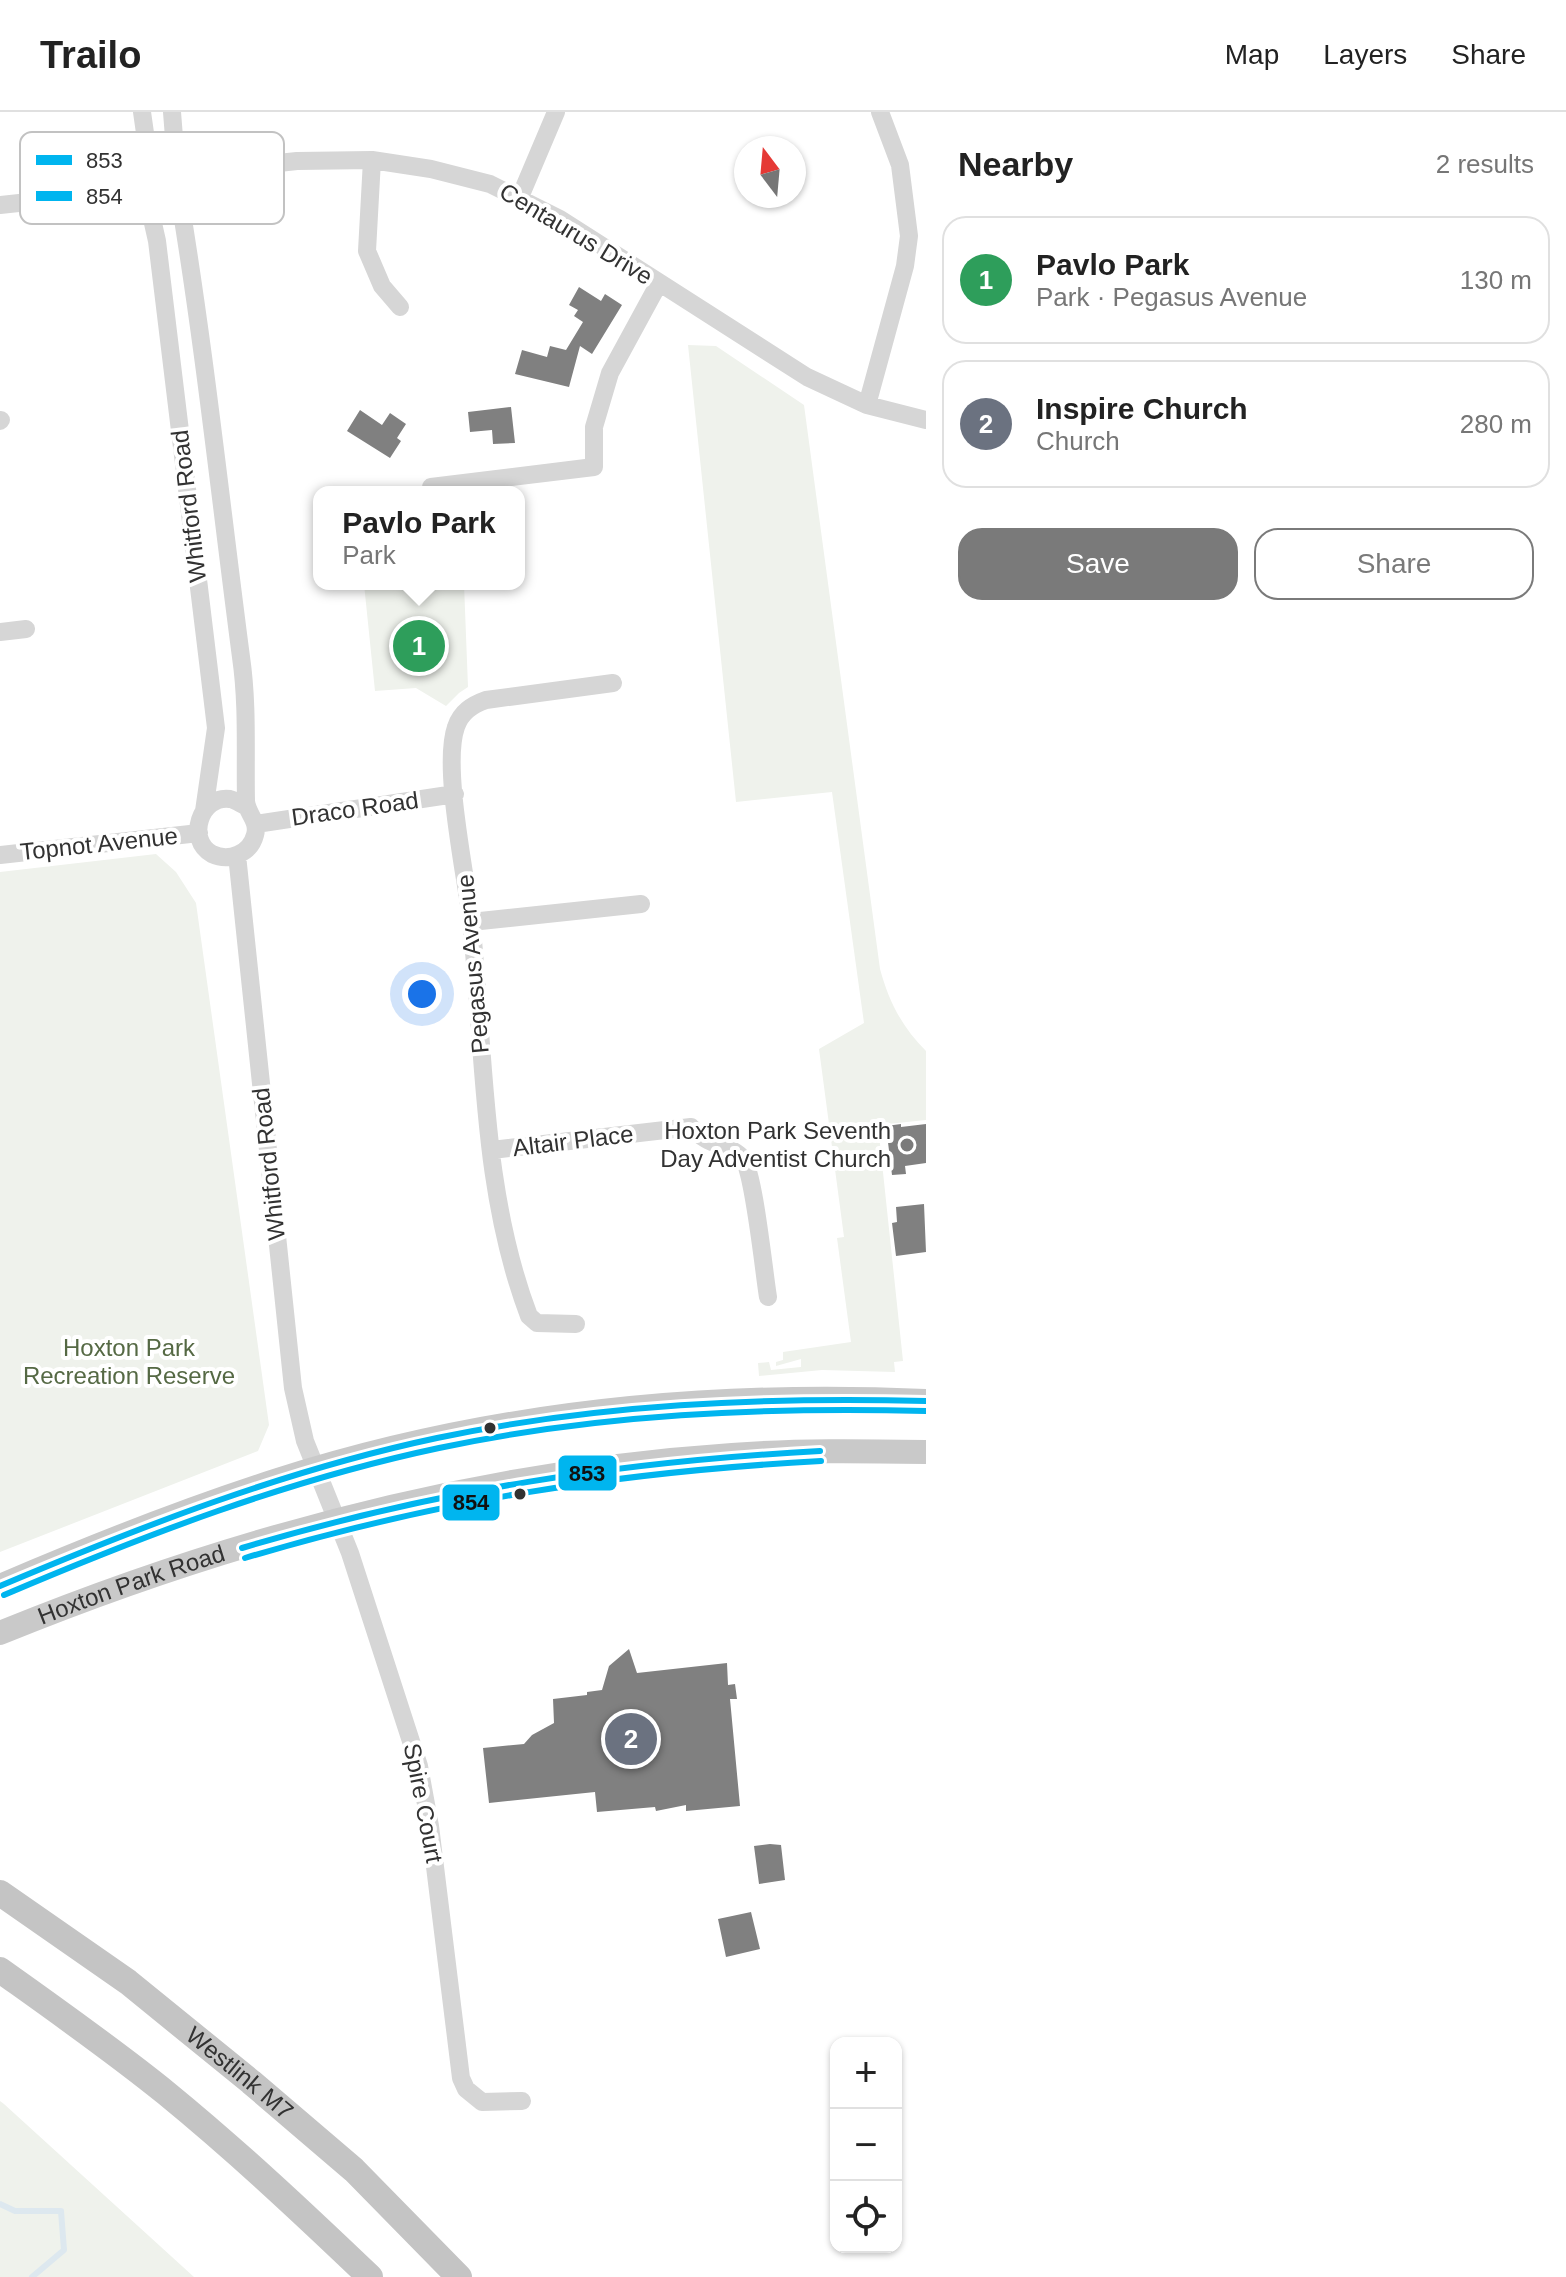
<!DOCTYPE html>
<html lang="en">
<head>
<meta charset="utf-8">
<style>
	:root { --surface:#fff; --page:#f6f6f6; --text:#222; --muted:#767676; --line:#e0e0e0; --accent:#7a7a7a }
	body { margin:0; font-family:Arial,sans-serif; background:var(--page); color:var(--text) }
	.controls { position:absolute; right:24px; bottom:24px; display:grid; overflow:hidden; border-radius:16px; box-shadow:0 2px 6px #0004 }
	.controls button { width:72px; height:72px; display:grid; place-items:center; padding:0; border:0; border-bottom:2px solid var(--line); background:var(--surface); color:var(--text); font:40px sans-serif }
	.compass { position:absolute; left:734px; top:24px; width:72px; height:72px; border-radius:50%; background:var(--surface); box-shadow:0 2px 6px #0004; rotate:344deg }
	.you { position:absolute; left:422px; top:882px; width:28px; height:28px; margin:-20px; border:6px solid #fff; border-radius:50%; background:#1a73e8; box-shadow:0 0 0 12px #1a73e833 }
	.badge { display:grid; place-items:center; width:52px; height:52px; border-radius:50%; background:var(--accent); color:#fff; font-size:26px; font-weight:700 }
	.pin { position:absolute; translate:-50% -50%; border:4px solid #fff; box-shadow:0 2px 8px #0006 }
	.popup { position:absolute; left:313px; top:374px; width:212px; height:104px; box-sizing:border-box; display:grid; place-content:center; border-radius:16px; background:var(--surface); filter:drop-shadow(0 2px 6px #0005); font-size:26px; white-space:nowrap; color:var(--muted) }
	.popup b { font-size:30px; color:var(--text) }
	.popup::after { content:''; position:absolute; left:50%; top:100%; margin-left:-16px; border:16px solid transparent; border-top-color:var(--surface) }
	.list { margin:0; padding:0; list-style:none }
	h2 { display:flex; justify-content:space-between; align-items:center; height:104px; margin:0; padding:0 32px; font-size:34px }
	h2 small { font-size:26px; font-weight:400; color:var(--muted) }
	.list li { display:grid; grid-template-columns:52px 1fr auto; gap:24px; align-items:center; box-sizing:border-box; height:128px; margin:0 16px 16px; padding:0 16px; border:2px solid var(--line); border-radius:24px }
	.list b { display:block; font-size:30px; white-space:nowrap }
	.list p { margin:0; font-size:26px; white-space:nowrap; color:var(--muted) }
	.list em { font-size:26px; font-style:normal; color:var(--muted) }
	.actions { display:flex; gap:16px; padding:24px 32px }
	.actions a { flex:1; padding:18px 0; border:2px solid var(--accent); border-radius:24px; text-align:center; font-size:28px; color:var(--accent) }
	.actions .main { background:var(--accent); color:#fff }
	.icon { flex:none; width:44px; height:44px; fill:none; stroke:currentColor; stroke-width:2; stroke-linecap:round; stroke-linejoin:round }
	.map { position:relative; flex:none; width:926px; height:2165px; overflow:hidden }
	header { display:flex; align-items:center; gap:48px; box-sizing:border-box; height:112px; padding:0 40px; background:var(--surface); border-bottom:2px solid var(--line) }
	header strong { font-size:38px }
	nav { display:flex; gap:44px; margin-inline-start:auto; font-size:28px }
	main { display:flex }
	aside { flex:1; background:var(--surface) }
	.map>svg:first-child { display:block }
</style>
</head>
<body>
<header>
<strong>Trailo</strong>
<nav><a>Map</a><a>Layers</a><a>Share</a></nav>
</header>
<main>
<div class="map">
<svg width="926" height="2165" viewBox="0 0 926 2165">
	<rect width="100%" height="100%" fill="#fff"/>
	<path fill="#eff2ec" d="M688 233 716 234 804 293 880 857C889 890 902 915 926 939V1008L878 1013 903 1249 894 1250 895 1260 822 1258 759 1264 758 1251 769 1250 771 1258 801 1255V1247L776 1254V1250L783 1248V1240L851 1230 837 1126 844 1125 819 937 864 911 832 680 736 690Z
		M364 472H464L468 575 459 581 446 594 416 576 375 579Z
		M156 742 176 760 196 791 269 1313 258 1339 0 1440V760Z
		M0 1989 4 1992 194 2165H0Z"/>
	<g fill="none" stroke-linecap="round" stroke-linejoin="round">
		<path stroke="#dde8ef" stroke-width="6" d="M0 2092 15 2099H61L64 2138 32 2165"/>
	</g>
	<path fill="#808080" d="M579 175 601 189 605 182 622 193 592 242 580 234 569 275 515 262 522 238 547 245 550 234 566 238 583 210 574 204 578 198 569 193Z
		M511 295 515 331 493 332 492 318 470 320 468 300Z
		M360 298 382 313 390 301 406 312 397 326 401 329 390 346 347 319Z
		M901 1012V1015L926 1012V1051L905 1054 906 1062 892 1063 886 1014Z
		M924 1092 926 1140 896 1144 892 1111 897 1110 896 1095Z
		M629 1537 637 1561 727 1551 728 1573 735 1572 737 1587H730L740 1694 686 1699V1693L656 1699 655 1695 597 1700 595 1680 489 1691 483 1636 524 1632 532 1623 554 1611 553 1587 587 1583V1580L602 1578 609 1554Z
		M770 1732 781 1733 785 1768 759 1772 754 1734Z
		M751 1800 760 1837 726 1845 718 1807Z"/>
	<g fill="none" stroke-linecap="round" stroke-linejoin="round">
		<path stroke="#d6d6d6" stroke-width="18" d="M142 0 148 42
			M172 0 175 38
			M136 64a29 29 0 1 1 58 0a29 29 0 1 1-58 0Z
			M372 48 367 139 382 174 400 195
			M194 60 297 49 372 48 431 57 490 72 560 107 807 265 867 293 926 308
			M520 85 556 0
			M148 89 157 129 216 616 204 699
			M180 89C205 240 221 393 241 545 248 593 245 641 246 689 247 702 259 709 255 723 250 742 229 750 212 742 186 728 200 683 230 687 235 688 241 692 246 694
			M0 93 139 78
			M867 293 905 154 909 124 900 53 880 0
			M0 309 1 308
			M431 375 594 355V315L610 261 659 171
			M0 520 26 517
			M256 712 455 682
			M0 743 199 721
			M237 743 293 1276 305 1329 350 1441 419 1654 430 1714 461 1966 466 1977 482 1990 522 1989
			M471 810 641 792
			M492 1038 691 1015C708 1035 732 1032 743 1047 754 1061 764 1161 768 1185
			M576 1212 537 1211 529 1204C481 1078 485 940 471 808 466 764 442 654 456 615 461 600 472 593 486 588L613 571"/>
		<g stroke="#c9c9c9" stroke-width="24">
			<path d="M0 1474C91 1435 184 1398 278 1368 487 1301 707 1279 926 1289"/>
			<path id="s1" d="M0 1521C233 1426 481 1360 732 1343 797 1338 861 1339 926 1340"/>
		</g>
		<g stroke="#c4c4c4" stroke-width="26">
			<path id="s2" d="M0 1781 128 1870 251 1970 354 2058 459 2165"/>
			<path d="M0 1858C56 1898 113 1938 166 1981 237 2039 304 2102 370 2165"/>
		</g>
		<defs>
			<path id="bus-1" d="M242 1436C437 1378 617 1350 820 1339
				M0 1474C142 1414 286 1358 437 1326 598 1292 762 1285 926 1289"/>
			<path id="bus-2" d="M245 1446C439 1388 619 1360 821 1349
				M4 1483C145 1423 288 1368 439 1336 599 1302 762 1295 926 1299"/>
		</defs>
		<use href="#bus-1" stroke="#fff" stroke-width="12"/>
		<use href="#bus-2" stroke="#fff" stroke-width="12"/>
		<use href="#bus-1" stroke="#00b5ef" stroke-width="6"/>
		<use href="#bus-2" stroke="#00b5ef" stroke-width="6"/>
	</g>
	<circle fill="#7a7a7a" stroke="#fff" stroke-width="3" cx="907" cy="1033" r="8"/>
	<g fill="#323232" stroke="#fff" stroke-width="3">
		<circle cx="490" cy="1316" r="7"/>
		<circle cx="520" cy="1382" r="7"/>
	</g>
	<g text-anchor="middle" stroke-width="8" stroke-linejoin="round" paint-order="stroke">
		<g font-size="24" fill="#323232" stroke="#fff">
			<text transform="translate(576 122) rotate(31)" y="8">Centaurus Drive</text>
			<text transform="translate(189 394) rotate(-97)" y="8">Whitford Road</text>
			<text transform="translate(355 697) rotate(-8)" y="8">Draco Road</text>
			<text transform="translate(99 732) rotate(-6)" y="8">Topnot Avenue</text>
			<text transform="translate(473 852) rotate(-95)" y="8">Pegasus Avenue</text>
			<text transform="translate(573 1029) rotate(-7)" y="8">Altair Place</text>
			<text transform="translate(269 1052) rotate(-96)" y="8">Whitford Road</text>
			<text dy="8" stroke="none"><textPath href="#s1" startOffset="140">Hoxton Park Road</textPath></text>
			<text transform="translate(423 1691) rotate(79)" y="8">Spire Court</text>
			<text dy="8" stroke="none"><textPath href="#s2" startOffset="300">Westlink M7</textPath></text>
		</g>
		<g font-size="24" fill="#323232" stroke="#fff" text-anchor="end">
			<text x="891" y="1027">Hoxton Park Seventh<tspan x="891" dy="28">Day Adventist Church</tspan></text>
		</g>
		<g font-size="24" fill="#556944" stroke="#fff">
			<text x="129" y="1244">Hoxton Park<tspan x="129" dy="28">Recreation Reserve</tspan></text>
		</g>
	</g>
	<rect x="20" y="20" width="264" height="92" rx="12" fill="#fff" stroke="#c2c2c2" stroke-width="2"/>
	<rect x="36" y="43" width="36" height="10" fill="#00b5ef"/>
	<rect x="36" y="79" width="36" height="10" fill="#00b5ef"/>
	<g font-size="22" fill="#323232">
		<text x="86" y="56">853</text>
		<text x="86" y="92">854</text>
	</g>
	<g stroke="#fff" stroke-width="3">
		<rect x="557" y="1342" width="61" height="38" rx="8" fill="#00b5ef"/>
		<rect x="441" y="1371" width="60" height="39" rx="8" fill="#00b5ef"/>
	</g>
	<g font-size="22" text-anchor="middle" font-weight="bold" fill="#111">
		<text x="587" y="1369">853</text>
		<text x="471" y="1398">854</text>
	</g>
</svg>
<div class="controls">
<button>+</button>
<button>−</button>
<button><svg class="icon" aria-label="locate" viewBox="0 0 24 24"><circle cx="12" cy="12" r="6"/><path d="M12 2v4M12 18v4M2 12h4M18 12h4"/></svg></button>
</div>
<svg class="compass" viewBox="-18 -18 36 36"><path d="M0-13l5 13h-10z" fill="#e53935"/><path d="M0 13l5-13h-10z" fill="#767676"/></svg>
<div class="you"></div>
<div class="pin badge" style="left:419px;top:534px;background:#2e9e5b">1</div>
<div class="popup"><b>Pavlo Park</b>Park</div>
<div class="pin badge" style="left:631px;top:1627px;background:#6b7280">2</div>
</div>
<aside>
<h2>Nearby<small>2 results</small></h2>
<ul class="list">
<li><span class="badge" style="background:#2e9e5b">1</span><div><b>Pavlo Park</b><p>Park · Pegasus Avenue</p></div><em>130 m</em></li>
<li><span class="badge" style="background:#6b7280">2</span><div><b>Inspire Church</b><p>Church</p></div><em>280 m</em></li>
</ul>
<div class="actions"><a class="main">Save</a><a>Share</a></div>
</aside>
</main>
</body>
</html>
